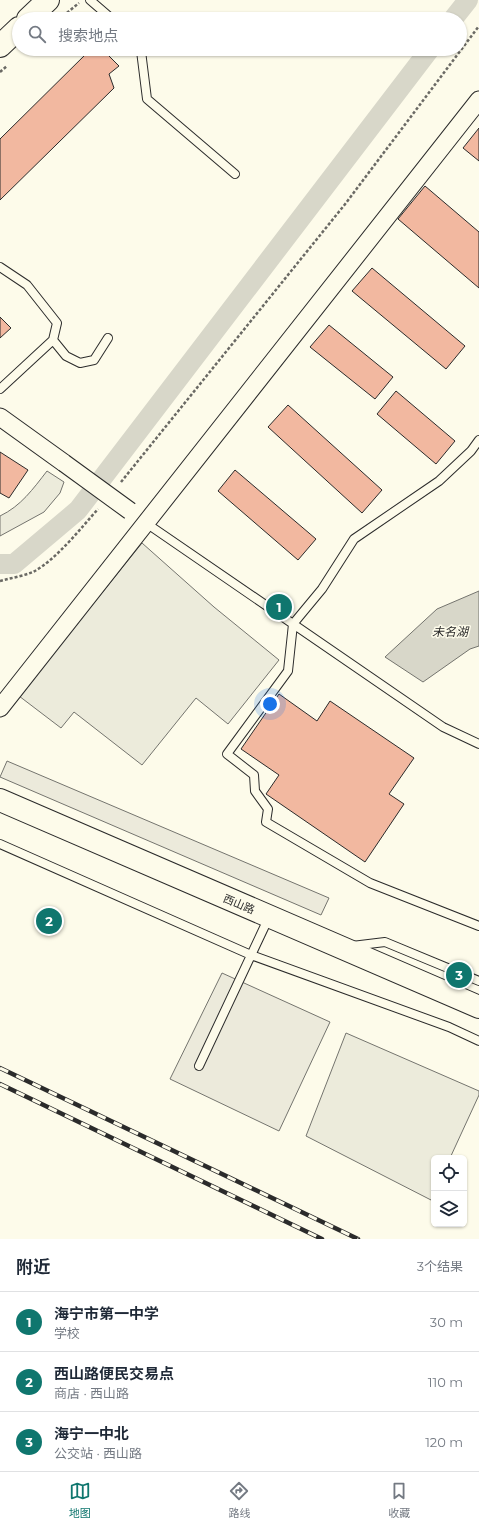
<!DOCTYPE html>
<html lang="zh">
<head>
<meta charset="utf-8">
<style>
	:root { --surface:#fff; --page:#f2f2f3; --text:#1f2937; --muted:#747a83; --line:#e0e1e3; --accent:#0f766e }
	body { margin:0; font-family:Montserrat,"Noto Sans SC",sans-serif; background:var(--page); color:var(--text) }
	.controls { position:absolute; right:12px; bottom:12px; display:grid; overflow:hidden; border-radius:6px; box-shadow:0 1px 3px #0004 }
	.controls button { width:36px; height:36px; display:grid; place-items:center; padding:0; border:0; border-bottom:1px solid var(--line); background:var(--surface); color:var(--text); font:20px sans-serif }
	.you { position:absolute; left:270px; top:704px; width:14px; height:14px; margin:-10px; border:3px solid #fff; border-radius:50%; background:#1a73e8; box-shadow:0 0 0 6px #1a73e833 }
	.badge { display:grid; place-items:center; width:26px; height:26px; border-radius:50%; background:var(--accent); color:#fff; font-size:13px; font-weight:700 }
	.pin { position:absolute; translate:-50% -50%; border:2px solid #fff; box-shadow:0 1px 4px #0006 }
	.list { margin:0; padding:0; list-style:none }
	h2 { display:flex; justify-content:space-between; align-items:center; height:52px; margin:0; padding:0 16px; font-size:17px }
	h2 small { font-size:13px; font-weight:400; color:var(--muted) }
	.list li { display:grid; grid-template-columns:26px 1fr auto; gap:12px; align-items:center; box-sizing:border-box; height:60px; padding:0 16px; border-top:1px solid var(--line) }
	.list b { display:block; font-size:15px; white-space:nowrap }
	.list p { margin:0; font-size:13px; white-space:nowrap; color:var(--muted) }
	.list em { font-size:13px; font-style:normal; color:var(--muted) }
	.icon { flex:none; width:22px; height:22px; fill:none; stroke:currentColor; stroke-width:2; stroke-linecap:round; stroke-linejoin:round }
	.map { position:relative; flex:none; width:479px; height:1239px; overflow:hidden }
	.search { position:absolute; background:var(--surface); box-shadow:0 1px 3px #0004; left:12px; right:12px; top:12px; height:44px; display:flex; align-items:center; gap:10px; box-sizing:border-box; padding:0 14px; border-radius:22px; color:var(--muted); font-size:15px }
	.sheet { height:232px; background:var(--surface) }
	nav { display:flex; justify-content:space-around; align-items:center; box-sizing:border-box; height:56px; border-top:1px solid var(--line); background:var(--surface); font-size:11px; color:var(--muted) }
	nav a { display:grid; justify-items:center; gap:2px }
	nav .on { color:var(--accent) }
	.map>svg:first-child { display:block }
</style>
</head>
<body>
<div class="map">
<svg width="479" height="1239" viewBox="0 0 479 1239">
	<rect width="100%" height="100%" fill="#fdfbea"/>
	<path fill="#ecebdb" stroke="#74746e" d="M47 471 64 482 60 493 44 512 0 536V516C21 506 33 489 47 471Z
		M142 543 214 607 279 660 228 724 196 698 142 765 74 712 61 728 19 696Z
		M346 1033 479 1091V1095L450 1158H434V1194L431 1200 306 1136Z"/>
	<path fill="#eceadb" stroke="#74746e" d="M7 761 329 898 321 915 0 777Z
		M222 973 330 1022 279 1131 170 1079Z"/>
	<path fill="#d8d7c9" stroke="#74746e" d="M479 591V646L470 649 423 682 385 657 437 609Z"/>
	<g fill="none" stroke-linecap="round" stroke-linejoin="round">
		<path stroke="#d8d7c9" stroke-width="20" d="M453 19 468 0
			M0 564H14L78 510 430 49"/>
	</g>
	<path fill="#f2b8a0" stroke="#2b2b2b" d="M91 49H102L119 66 109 74 114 88 0 200V139Z
		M479 128V161L463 148Z
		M425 186 479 232V288L398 219Z
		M372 268 465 346 446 369 352 291Z
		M0 317 11 328 0 338Z
		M329 325 393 377 375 399 310 347Z
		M396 391 455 441 436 464 377 414Z
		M288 405 382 490 362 513 268 427Z
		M0 452 28 470 9 498 0 493Z
		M235 470 316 539 298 560 218 491Z
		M279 694 317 721 330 701 414 758 389 794 404 804 365 862 266 794 279 775 241 749Z"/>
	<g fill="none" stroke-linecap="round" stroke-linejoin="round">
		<defs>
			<path id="lane" d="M90 0 112 19
				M139 49 141 51 147 99 235 174
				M0 267 27 285 57 323 53 340 0 389
				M53 340 66 356 80 363 94 360 108 338
				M479 440 471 451 439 481 354 539 322 589 293 624 288 671 227 754 254 775 255 791 268 809 266 822 370 883 479 926
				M146 523 443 727 479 744
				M0 844 251 955 449 1027 479 1041
				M352 946 385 942 479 981
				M199 1066 269 917"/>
			<path id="street" d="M0 417 64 463
				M0 708 479 100"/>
			<path id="secondary" d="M28 19 48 0
				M0 46 19 28"/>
			<path id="primary" d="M0 800 479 1007"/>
		</defs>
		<use href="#lane" stroke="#2b2b2b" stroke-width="10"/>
		<use href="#street" stroke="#2b2b2b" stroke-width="19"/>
		<use href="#secondary" stroke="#2b2b2b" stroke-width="24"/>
		<use href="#primary" stroke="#2b2b2b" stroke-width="24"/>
		<path stroke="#6a6964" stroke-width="2.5" stroke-dasharray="3 2" stroke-linecap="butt" d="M63 16 79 3
			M0 72 7 66
			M121 482 346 203 479 26
			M0 581C11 578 23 576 33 572 56 560 81 528 98 509"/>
		<use href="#lane" stroke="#fdfbea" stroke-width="8"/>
		<use href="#street" stroke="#fdfbea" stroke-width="17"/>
		<use href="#secondary" stroke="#fdfbea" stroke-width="22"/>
		<use href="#primary" stroke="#fdfbea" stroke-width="22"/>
		<defs>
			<path id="rail" d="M0 1068 358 1239
				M0 1084 322 1239"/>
		</defs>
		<use href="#rail" stroke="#2b2b2b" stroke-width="4.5"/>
		<use href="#rail" stroke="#fdfbea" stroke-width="3" stroke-dasharray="9" stroke-linecap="butt"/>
		<defs>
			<path id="street-bridge" d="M64 463 130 511"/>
		</defs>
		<use href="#street-bridge" stroke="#2b2b2b" stroke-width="19" stroke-linecap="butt"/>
		<use href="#street-bridge" stroke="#fdfbea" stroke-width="17"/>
	</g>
	<g text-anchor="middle" stroke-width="3" stroke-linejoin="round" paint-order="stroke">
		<g font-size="11" fill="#2b2b2b" stroke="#fdfbea">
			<text transform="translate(239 904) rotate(23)" y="4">西山路</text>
		</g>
		<g font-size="12" font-style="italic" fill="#2b2b2b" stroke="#fdfbea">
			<text x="450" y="636">未名湖</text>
		</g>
	</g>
</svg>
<div class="controls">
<button><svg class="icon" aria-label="locate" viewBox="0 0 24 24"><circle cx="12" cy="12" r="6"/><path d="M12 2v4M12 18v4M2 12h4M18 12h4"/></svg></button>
<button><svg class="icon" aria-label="layers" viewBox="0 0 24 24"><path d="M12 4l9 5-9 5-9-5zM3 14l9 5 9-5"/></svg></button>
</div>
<div class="you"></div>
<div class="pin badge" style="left:279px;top:607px">1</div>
<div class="pin badge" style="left:49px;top:921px">2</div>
<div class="pin badge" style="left:459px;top:975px">3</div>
<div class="search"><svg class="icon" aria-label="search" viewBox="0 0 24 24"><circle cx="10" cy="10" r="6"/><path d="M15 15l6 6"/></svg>搜索地点</div>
</div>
<section class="sheet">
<h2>附近<small>3个结果</small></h2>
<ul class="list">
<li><span class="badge">1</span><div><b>海宁市第一中学</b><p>学校</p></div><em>30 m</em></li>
<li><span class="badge">2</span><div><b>西山路便民交易点</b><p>商店 · 西山路</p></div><em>110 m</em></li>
<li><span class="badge">3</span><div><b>海宁一中北</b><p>公交站 · 西山路</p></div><em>120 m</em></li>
</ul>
</section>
<nav>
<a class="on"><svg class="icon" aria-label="map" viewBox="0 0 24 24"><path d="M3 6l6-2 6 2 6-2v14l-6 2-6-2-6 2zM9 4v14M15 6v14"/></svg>地图</a>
<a><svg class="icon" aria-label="directions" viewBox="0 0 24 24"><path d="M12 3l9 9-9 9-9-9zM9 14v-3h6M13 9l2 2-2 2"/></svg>路线</a>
<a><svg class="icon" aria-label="saved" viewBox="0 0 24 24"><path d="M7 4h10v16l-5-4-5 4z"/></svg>收藏</a>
</nav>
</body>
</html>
